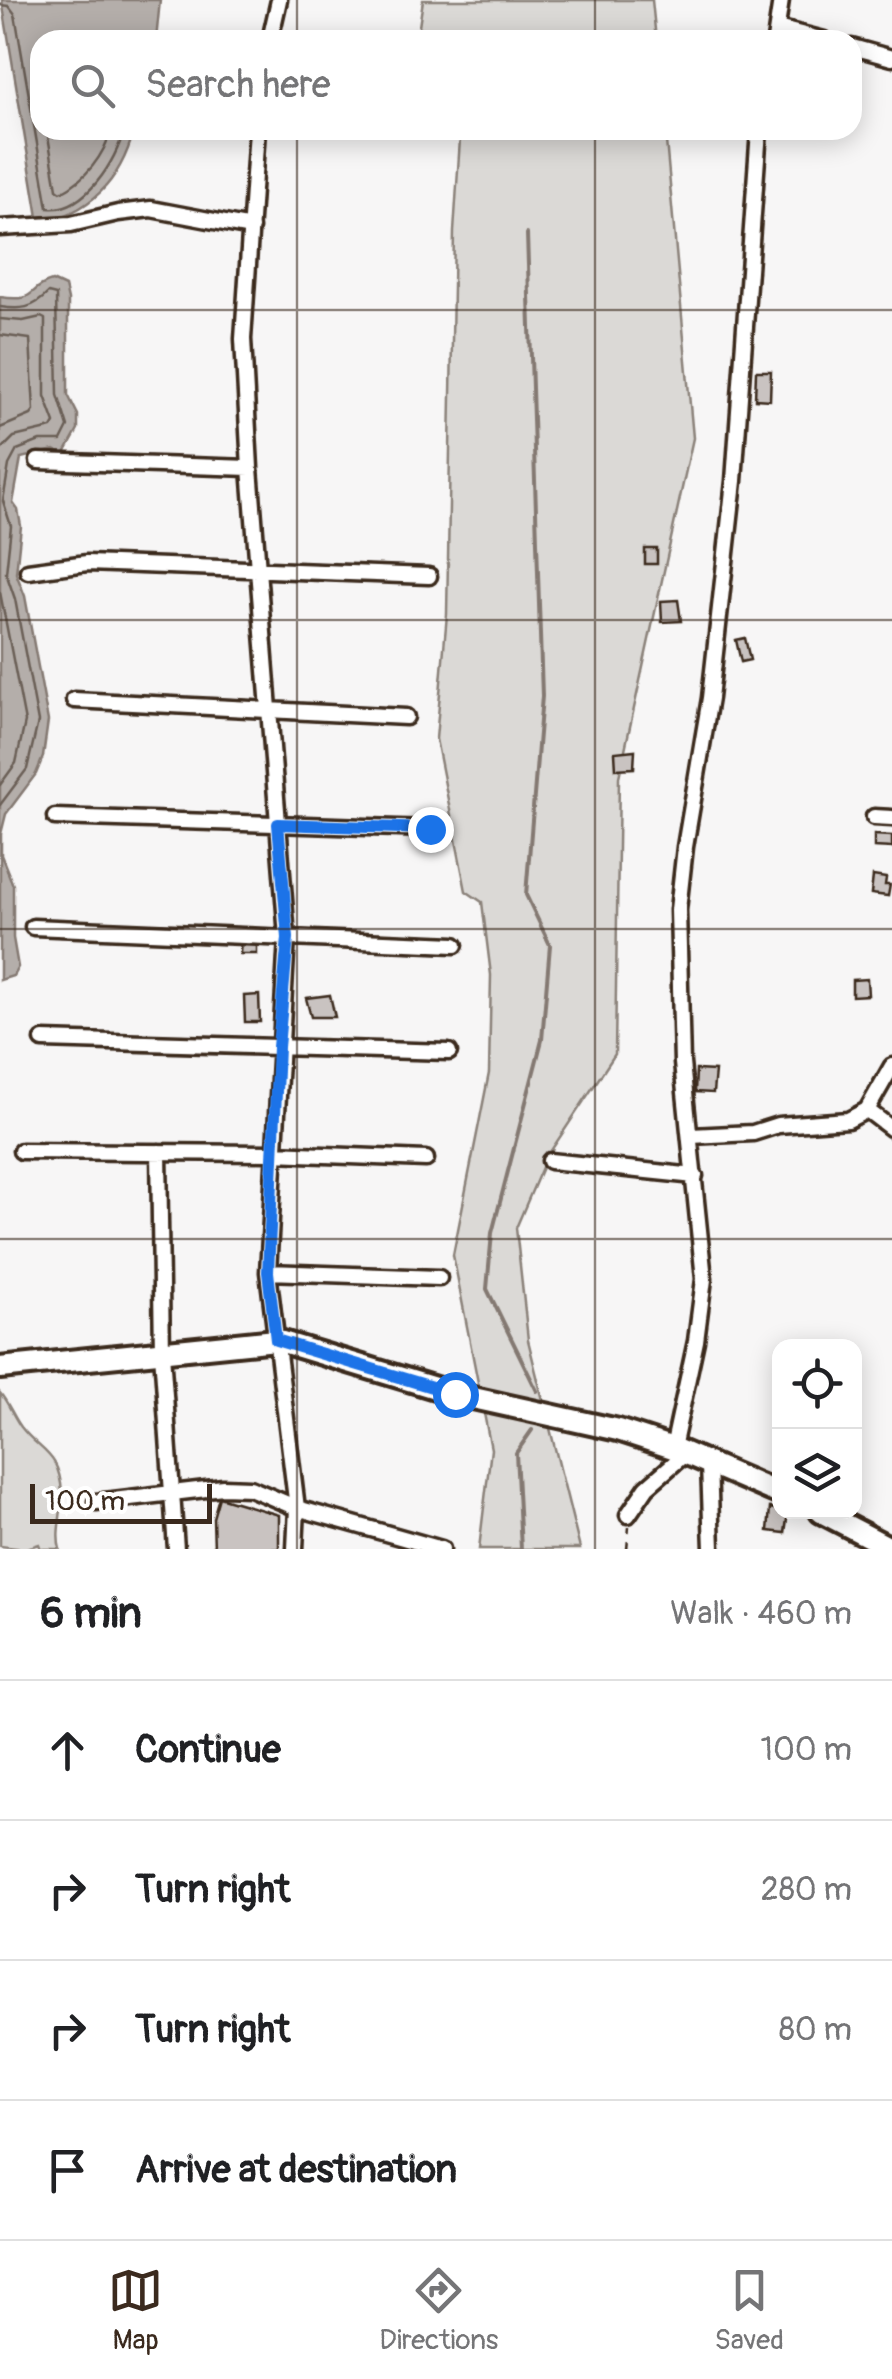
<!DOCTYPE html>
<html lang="en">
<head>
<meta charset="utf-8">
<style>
	:root { --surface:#fff; --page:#f2f2f2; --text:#202124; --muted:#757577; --line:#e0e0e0; --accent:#3b2a1e }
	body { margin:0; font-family:Pangolin,sans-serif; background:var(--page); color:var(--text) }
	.controls { position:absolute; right:30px; bottom:30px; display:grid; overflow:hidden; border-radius:20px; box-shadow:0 5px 25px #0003 }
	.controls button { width:90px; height:90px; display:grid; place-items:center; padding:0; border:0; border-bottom:2px solid var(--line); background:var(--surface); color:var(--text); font:50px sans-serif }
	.scale { position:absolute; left:30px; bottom:25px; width:182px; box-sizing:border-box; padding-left:10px; border:5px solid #3b2a1e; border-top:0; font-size:28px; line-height:35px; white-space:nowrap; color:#3b2a1e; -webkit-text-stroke:8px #fff; paint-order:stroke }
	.stop { position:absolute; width:30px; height:30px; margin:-22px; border:8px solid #1a73e8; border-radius:50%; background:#fff }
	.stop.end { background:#1a73e8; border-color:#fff; box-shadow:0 2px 10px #0008 }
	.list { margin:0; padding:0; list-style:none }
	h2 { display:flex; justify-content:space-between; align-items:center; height:130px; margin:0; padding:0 40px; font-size:42px }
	h2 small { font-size:32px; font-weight:400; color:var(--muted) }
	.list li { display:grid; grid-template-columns:65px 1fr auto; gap:30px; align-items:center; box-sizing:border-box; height:140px; padding:0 40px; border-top:2px solid var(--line) }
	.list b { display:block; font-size:38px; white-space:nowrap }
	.list em { font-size:32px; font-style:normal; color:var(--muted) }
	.icon { flex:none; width:55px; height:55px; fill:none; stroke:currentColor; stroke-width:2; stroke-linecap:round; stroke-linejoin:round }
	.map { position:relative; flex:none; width:892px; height:1549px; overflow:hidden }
	.search { position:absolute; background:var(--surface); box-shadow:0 5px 25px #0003; left:30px; right:30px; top:30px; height:110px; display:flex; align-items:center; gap:25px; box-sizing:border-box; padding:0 35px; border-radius:30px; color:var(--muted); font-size:38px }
	.sheet { height:690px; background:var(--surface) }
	nav { display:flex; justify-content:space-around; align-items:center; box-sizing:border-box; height:140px; border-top:2px solid var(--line); background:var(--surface); font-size:28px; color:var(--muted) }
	nav a { display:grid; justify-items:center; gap:5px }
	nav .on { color:var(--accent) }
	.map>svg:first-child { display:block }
</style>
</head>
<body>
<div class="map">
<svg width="892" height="1549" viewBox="0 0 892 1549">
	<rect width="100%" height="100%" fill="#f7f6f6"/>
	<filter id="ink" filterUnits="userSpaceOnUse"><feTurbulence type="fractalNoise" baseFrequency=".01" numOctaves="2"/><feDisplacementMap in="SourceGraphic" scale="20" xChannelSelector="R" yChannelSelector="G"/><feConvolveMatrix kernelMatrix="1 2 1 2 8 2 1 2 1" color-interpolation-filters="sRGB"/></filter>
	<g filter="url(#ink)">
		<path fill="#dbd9d6" stroke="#8b827a" stroke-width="2.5" d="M423 0H652L656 40H417Z
			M447 130H665L693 438 619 777 615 1054 546 1158 516 1228 528 1340 580 1549H479L491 1449 453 1255 489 1073 491 975 482 902 466 891 436 739 447 614 454 232 460 139Z
			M0 1393C8 1402 13 1416 21 1427 42 1454 59 1451 62 1493 63 1512 55 1531 60 1549H41L39 1544 24 1549 0 1546Z"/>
		<path fill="#b4aeaa" stroke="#847972" stroke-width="2.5" d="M2 0H160L156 40H40V130H134C121 180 90 213 39 223Z
			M52 281 65 287 68 300V395L78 415V430L64 455 54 450 21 458 13 503 18 510 21 526 16 573 25 596 48 721 43 757 36 774 6 814 1 834V855L13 885V938L18 967 13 976 0 980V297C39 303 26 288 52 281Z"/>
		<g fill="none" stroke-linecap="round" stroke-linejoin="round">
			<path stroke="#6b5f56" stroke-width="2.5" d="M0 5 9 6 15 14 48 208C85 212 116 161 124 130
				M47 130 57 189 61 192C85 180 104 156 111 130
				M0 307C21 310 33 309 48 293L56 295 58 395 68 427 61 441H40L17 450 9 465 3 501 11 526 6 573 15 599 38 722 27 769 0 805
				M0 319 23 321 41 317 45 319V396L55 423 52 428 14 437 0 451
				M0 335 30 339 34 411 31 415 0 428
				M0 592 25 722 16 763 0 785"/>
			<path stroke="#847972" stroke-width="4" d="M527 234 542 696 526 895 550 945 542 1040 492 1233 487 1289 537 1391
				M521 1549 516 1453 532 1430"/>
		</g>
		<path fill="#c9c3c1" stroke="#3b2a1e" stroke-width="2.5" d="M756 371H771L770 400 755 399Z
			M645 549H657V564H645Z
			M678 600 681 621 662 622 661 601Z
			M745 638 750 660 741 662 736 640Z
			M635 750 634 768 616 769 615 752Z
			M874 835 892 836V848L874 847Z
			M873 876 886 878 885 885H890L888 896 871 894Z
			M241 938H257V954H240Z
			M867 979 868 995 852 996V980Z
			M259 995 260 1022H245L244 996Z
			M330 995 335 1017H311L306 998Z
			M696 1070 715 1071 713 1093 695 1092Z
			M219 1497 279 1515V1549H214L213 1518Z
			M770 1508 788 1512 785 1533 768 1531Z"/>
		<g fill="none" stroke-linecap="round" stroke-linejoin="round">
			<defs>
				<path id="street" d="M777 28 824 40
					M270 40 279 0
					M775 40 781 0
					M852 47 892 58
					M257 130 243 339 250 468 287 937 268 1272 297 1508 295 1549
					M0 228 71 224 118 213 151 209 251 228
					M38 461 250 468
					M28 571 87 563 429 576
					M74 700 406 717
					M55 817 430 829
					M874 817 892 818
					M33 927 455 945
					M43 1040 449 1052
					M892 1066 867 1110 892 1129
					M691 1136 753 1133 778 1125 848 1120 867 1110
					M21 1151 274 1153 426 1159
					M159 1152 162 1353 176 1549
					M550 1161 695 1176
					M268 1272 439 1278
					M673 1448 696 1341 704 1279 682 1063 678 910 685 847 710 698 734 481 759 130
					M709 1465 712 1549
					M96 1502 223 1487 250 1488 297 1508 442 1549
					M628 1515 647 1487 686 1453"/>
				<path id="secondary" d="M0 1368 276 1340 455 1394 618 1430 673 1448 780 1494
					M821 1512 892 1549"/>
			</defs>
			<use href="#street" stroke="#3b2a1e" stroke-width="21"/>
			<use href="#secondary" stroke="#3b2a1e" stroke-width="28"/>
			<path stroke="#3b2a1e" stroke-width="2.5" stroke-dasharray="8 8" stroke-linecap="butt" d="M627 1549 629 1527"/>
			<use href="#street" stroke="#fff" stroke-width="14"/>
			<use href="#secondary" stroke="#fff" stroke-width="20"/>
		</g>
	</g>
	<g fill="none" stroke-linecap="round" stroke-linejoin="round" filter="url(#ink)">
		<path stroke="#1a73e8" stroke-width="12" d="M430 829 278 824 288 938 278 1047 268 1272 276 1340 455 1394"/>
	</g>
	<path fill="none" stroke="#3b2a1e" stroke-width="2.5" stroke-opacity="0.55" d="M297 0V40M595 0V40M297 130V1549M595 130V1549M0 310H892M0 620H892M0 929H892M0 1239H892"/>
</svg>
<div class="controls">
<button><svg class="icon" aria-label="locate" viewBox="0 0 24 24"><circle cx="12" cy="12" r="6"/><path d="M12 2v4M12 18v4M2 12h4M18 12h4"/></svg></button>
<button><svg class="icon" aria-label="layers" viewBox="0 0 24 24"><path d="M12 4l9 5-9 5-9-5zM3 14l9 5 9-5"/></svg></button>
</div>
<div class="scale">100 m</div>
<div class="stop" style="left:455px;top:1394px"></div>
<div class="stop end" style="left:430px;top:829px"></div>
<div class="search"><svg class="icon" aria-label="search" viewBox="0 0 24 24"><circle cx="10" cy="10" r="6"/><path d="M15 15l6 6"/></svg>Search here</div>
</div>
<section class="sheet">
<h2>6 min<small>Walk · 460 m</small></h2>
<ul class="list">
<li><svg class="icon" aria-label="ahead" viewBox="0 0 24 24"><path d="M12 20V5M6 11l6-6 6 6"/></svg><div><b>Continue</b></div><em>100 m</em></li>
<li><svg class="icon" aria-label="right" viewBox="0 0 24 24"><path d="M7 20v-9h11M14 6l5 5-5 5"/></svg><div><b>Turn right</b></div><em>280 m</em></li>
<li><svg class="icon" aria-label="right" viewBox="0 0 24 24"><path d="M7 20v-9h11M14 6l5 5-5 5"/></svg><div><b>Turn right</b></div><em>80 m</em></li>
<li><svg class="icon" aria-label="arrive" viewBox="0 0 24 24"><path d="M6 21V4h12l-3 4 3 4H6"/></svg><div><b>Arrive at destination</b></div></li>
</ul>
</section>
<nav>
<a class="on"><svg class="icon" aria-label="map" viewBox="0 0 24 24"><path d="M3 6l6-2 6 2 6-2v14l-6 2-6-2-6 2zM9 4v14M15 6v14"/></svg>Map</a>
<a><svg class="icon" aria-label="directions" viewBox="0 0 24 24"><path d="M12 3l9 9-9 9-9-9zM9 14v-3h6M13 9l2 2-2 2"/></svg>Directions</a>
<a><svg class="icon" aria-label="saved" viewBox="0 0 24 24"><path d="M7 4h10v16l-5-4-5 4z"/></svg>Saved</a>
</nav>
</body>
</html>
